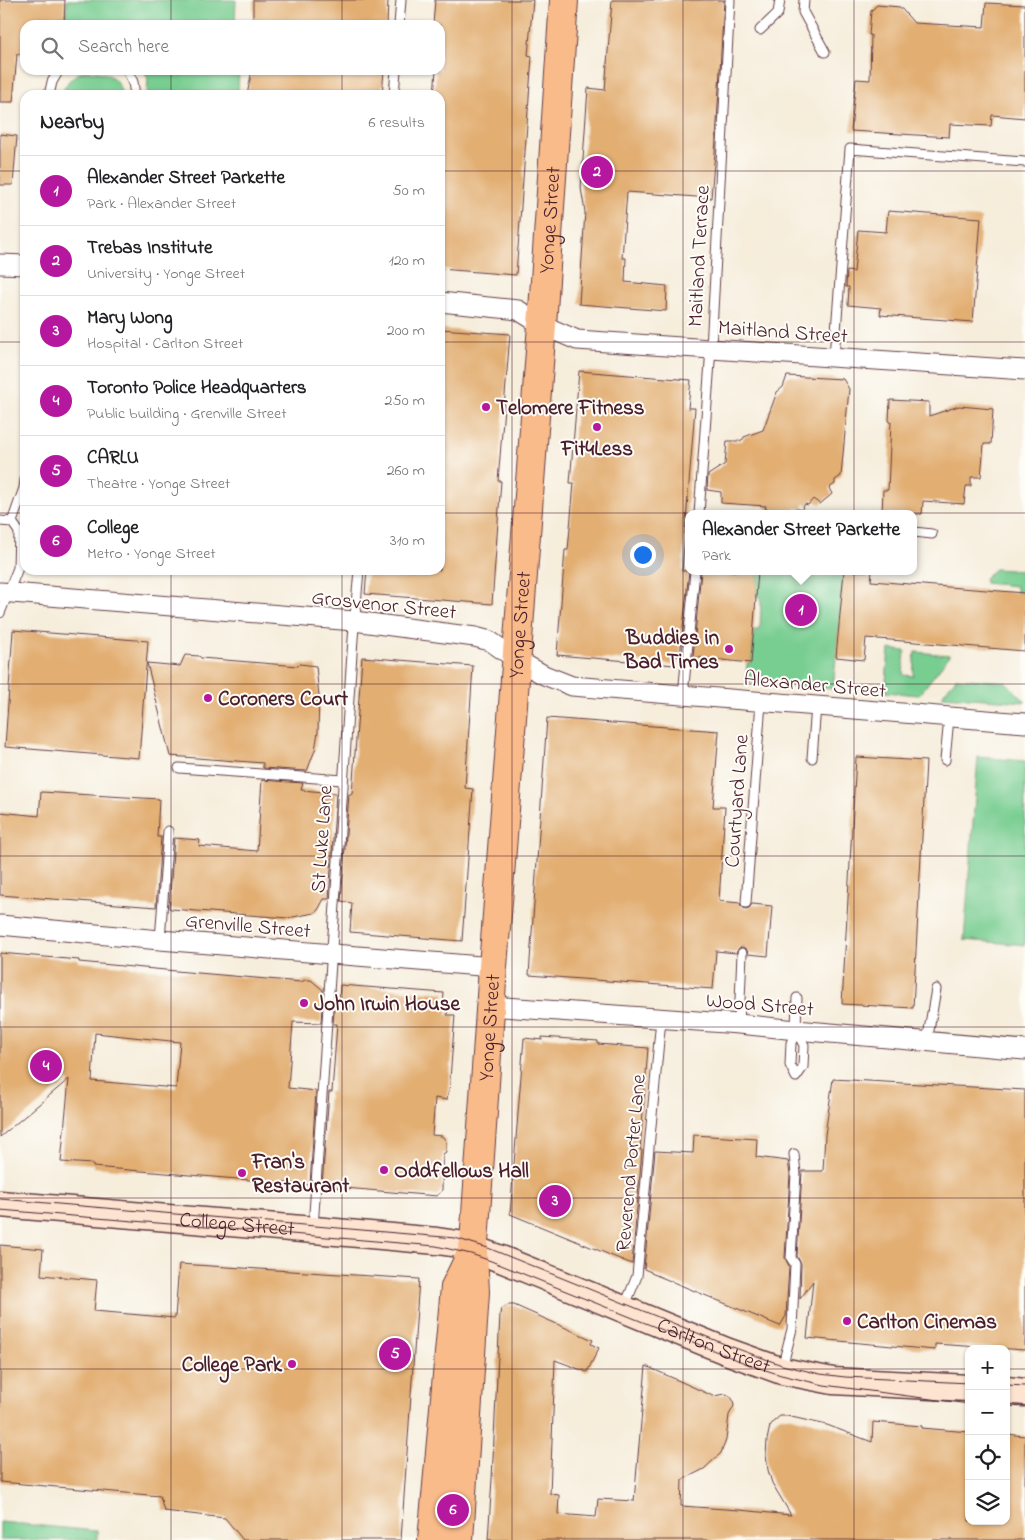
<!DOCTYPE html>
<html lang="en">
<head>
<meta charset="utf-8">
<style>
	:root { --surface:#fff; --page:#f2f2f2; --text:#202124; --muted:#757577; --line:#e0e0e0; --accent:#b5179e }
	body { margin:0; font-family:"Indie Flower",sans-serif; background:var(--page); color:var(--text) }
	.controls { position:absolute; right:15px; bottom:15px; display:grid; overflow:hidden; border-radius:10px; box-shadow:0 1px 4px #0004 }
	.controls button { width:45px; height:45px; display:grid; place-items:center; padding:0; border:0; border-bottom:1px solid var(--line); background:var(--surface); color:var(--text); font:25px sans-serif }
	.you { position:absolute; left:642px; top:554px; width:18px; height:18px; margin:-12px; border:4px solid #fff; border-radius:50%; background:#1a73e8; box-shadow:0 0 0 8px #1a73e833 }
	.badge { display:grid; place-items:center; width:32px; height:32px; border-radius:50%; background:var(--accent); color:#fff; font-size:16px; font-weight:700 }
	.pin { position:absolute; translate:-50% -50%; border:2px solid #fff; box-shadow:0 1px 5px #0006 }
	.popup { position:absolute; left:685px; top:510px; width:232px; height:65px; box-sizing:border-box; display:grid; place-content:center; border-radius:10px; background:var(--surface); filter:drop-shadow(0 1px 4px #0005); font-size:16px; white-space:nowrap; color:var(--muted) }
	.popup b { font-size:19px; color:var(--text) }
	.popup::after { content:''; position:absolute; left:50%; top:100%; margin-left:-10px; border:10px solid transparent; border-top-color:var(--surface) }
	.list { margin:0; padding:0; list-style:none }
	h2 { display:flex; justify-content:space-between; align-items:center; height:65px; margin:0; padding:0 20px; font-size:21px }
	h2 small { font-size:16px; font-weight:400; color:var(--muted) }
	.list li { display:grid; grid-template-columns:32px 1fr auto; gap:15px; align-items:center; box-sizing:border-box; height:70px; padding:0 20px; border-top:1px solid var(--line) }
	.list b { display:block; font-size:19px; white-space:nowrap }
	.list p { margin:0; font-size:16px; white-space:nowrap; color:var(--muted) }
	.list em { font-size:16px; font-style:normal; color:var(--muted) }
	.icon { flex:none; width:28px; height:28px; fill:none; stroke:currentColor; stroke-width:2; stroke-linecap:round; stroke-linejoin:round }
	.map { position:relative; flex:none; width:1025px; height:1540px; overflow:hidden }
	.search { position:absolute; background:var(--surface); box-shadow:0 1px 4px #0004; left:20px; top:20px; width:425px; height:55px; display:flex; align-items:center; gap:12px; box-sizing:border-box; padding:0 18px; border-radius:15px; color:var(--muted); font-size:19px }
	.panel { position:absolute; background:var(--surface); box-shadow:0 1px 4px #0004; left:20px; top:90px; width:425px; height:485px; border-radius:15px }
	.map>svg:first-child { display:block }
</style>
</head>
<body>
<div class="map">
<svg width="1025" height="1540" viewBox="0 0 1025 1540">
	<rect width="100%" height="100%" fill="#fdfcf7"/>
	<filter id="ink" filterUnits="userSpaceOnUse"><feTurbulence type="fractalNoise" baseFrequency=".02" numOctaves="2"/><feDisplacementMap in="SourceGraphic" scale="10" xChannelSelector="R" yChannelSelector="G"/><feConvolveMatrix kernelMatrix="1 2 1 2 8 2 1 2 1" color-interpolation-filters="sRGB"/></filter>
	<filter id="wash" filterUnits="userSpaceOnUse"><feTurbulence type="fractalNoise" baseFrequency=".0096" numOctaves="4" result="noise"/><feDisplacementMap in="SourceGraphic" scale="20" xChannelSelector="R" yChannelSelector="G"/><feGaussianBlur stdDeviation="1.12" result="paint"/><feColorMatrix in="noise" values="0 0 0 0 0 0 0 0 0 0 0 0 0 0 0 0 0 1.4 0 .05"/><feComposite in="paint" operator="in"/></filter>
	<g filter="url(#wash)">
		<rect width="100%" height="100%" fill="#f6eddb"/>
		<path fill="#78cd91" stroke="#61765e" d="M67 0H236L235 25H65Z
			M144 70H239L238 93 237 95H147L148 79Z
			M87 71C105 72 118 75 122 95H62C66 81 73 74 87 71Z
			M995 569 1025 571V593H1016V586L985 583 984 578Z
			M758 571H844L833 689 746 682 747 663H751L754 630H760L761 603 759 596H756Z
			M889 649 905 651 903 675 913 676 915 652 950 655 919 695 885 692Z
			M956 678 1006 682 1025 701V702L943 696V694Z
			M978 757 1025 761V945L964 940Z
			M0 1522 97 1531V1540H0Z"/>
		<g id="blocks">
			<path fill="#e2ae72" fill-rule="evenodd" d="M0 0H65L64 25H25V54H17L13 102H0Z
				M253 0H388L387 25H253Z
				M435 0H533L528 55 532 56 516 275 440 269V95H434L436 70H440V25H433Z
				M612 0H724L716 140 711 198 627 192 622 258H626L625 282 667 286 666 311 579 304 585 212 581 188 588 88 605 90Z
				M986 3 1025 5V118L992 115 991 126 950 124 949 137 851 131 856 79 870 80 871 35H869L871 11 877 5 900 7 914 23 984 27Z
				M252 70H384L382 95H247Z
				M0 134 17 136 13 185H0Z
				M888 211 981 218 973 322 880 315 881 308 848 305 849 287H846L847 271 854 272 858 230 886 232Z
				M440 329 510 334 498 481H501L492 604 365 594 367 570H440Z
				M579 371 691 380 688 408H695L682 571H689L680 656H676L675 665 557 655 565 550H568L574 483H570Z
				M787 376 843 379 849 389 841 476 835 480V484L829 488 832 494 820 504 813 499 808 505 805 504 801 510 796 508 795 512 765 509 766 506 721 503V492L707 490 708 475 725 464 727 441H742L744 437 763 430 777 392 783 387Z
				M890 400 929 402V416L959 406 993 409 991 444H984L981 477H971V486H966L964 504 923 501 922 514H882L883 490H888L891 422H889Z
				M701 571H758L751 663 693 657Z
				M844 571H872L871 581 1025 593V651L866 638 864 660 836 657Z
				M13 630 148 641 139 758 5 747Z
				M185 655 199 656 201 658 298 666 300 664 316 666 319 697 318 732 315 750 307 771 263 768V763L170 756 147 663 180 666Z
				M362 657 473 666 465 788 473 789 462 941 350 932 352 903 341 901 349 794H352Z
				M547 718 719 731 713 807H725L719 901 740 903 741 906 745 909 749 908 752 904 772 906 768 956 748 954 747 950 743 947 739 948 736 953 716 951 713 989 529 975Z
				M856 757 926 761 913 1008 842 1004Z
				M262 780 303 783 301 790 336 793 329 899H324L318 910 314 913 288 918 171 909 169 908 174 838 200 840 199 846 257 851Z
				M41 792 159 799 157 837H161L156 907 0 895V812L39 816Z
				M0 953 79 960V962L187 972 301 982 305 980H311L323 990 321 1023 293 1022 288 1088 316 1091 310 1185 93 1167V1164L61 1162 69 1079 0 1137ZM95 1033 180 1042 176 1088 92 1081Z
				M340 985 444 993 443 1006H448L447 1015H455L449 1092H448L447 1100 435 1098 432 1135 442 1136 446 1141V1152L443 1154 442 1190 437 1196 322 1186 329 1092H332L337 1024H333L335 999 339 1003Z
				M542 1037 598 1041V1044L648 1048 640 1150H642L632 1264 510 1214 524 1038 542 1040Z
				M833 1079 1025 1090V1350L935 1344V1350L807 1338 813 1281 800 1299 801 1264 797 1256 802 1171H823L825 1135Z
				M694 1135 757 1139 756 1157 788 1161 790 1174 785 1258 789 1266 786 1316 780 1326 651 1273V1272L644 1269 655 1151 693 1153Z
				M0 1245 43 1249 41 1275 97 1280 94 1311 175 1318 179 1264 419 1279 401 1540H243L225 1518 164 1511 160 1496 0 1482Z
				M508 1305H514L593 1340 591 1344 599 1348 587 1372 555 1360 550 1494 559 1495 558 1514 596 1517 598 1499 634 1501 646 1366 713 1396 726 1394 730 1396 733 1400 734 1406 729 1415 726 1440 721 1453 704 1469 682 1480 681 1506 739 1510 791 1515 772 1483 768 1470 766 1455 767 1440 770 1426 774 1421 780 1416H787L827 1425 872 1442 873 1422 922 1426V1428L969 1432V1521H1006V1434L1025 1436V1540H488L492 1479 500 1314 501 1309Z"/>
		</g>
	</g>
	<g filter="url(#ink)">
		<use href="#blocks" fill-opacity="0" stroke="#643e45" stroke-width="1"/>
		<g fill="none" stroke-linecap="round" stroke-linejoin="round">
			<defs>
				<path id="service" d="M804 0 803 12 825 52
					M399 25 401 0
					M760 30 778 13 780 0
					M127 70 133 82 135 95
					M49 95 52 82 59 70
					M394 95 396 70
					M834 357 850 149 1025 162
					M699 514 711 348 730 0
					M0 521 12 522
					M914 532 932 534
					M0 613 18 568 19 532 12 522 24 488 25 480
					M683 695 695 571
					M812 758 816 706
					M945 760 949 718
					M179 768 343 780
					M746 903 761 702
					M160 940 168 831
					M739 1024 742 953
					M927 1042 936 989
					M796 1077 790 1065 791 1043 796 1030 797 998
					M796 1077 803 1067 804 1045 796 1031
					M313 1228 353 639 359 570
					M624 1308 637 1276 661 1019
					M782 1368 792 1329 795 1264 791 1258 796 1174 794 1154"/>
				<path id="minor" d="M0 264 25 265
					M440 302 518 310 542 325 577 340 1025 370
					M0 592 354 621 475 637 490 641 517 660 544 675 572 686 1025 723
					M0 925 160 940 493 967
					M490 1006 739 1024 796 1030 1025 1050"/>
				<g id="secondary">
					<path id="s1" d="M0 1204 314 1230 437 1241 458 1244 501 1259 726 1351 782 1371 833 1381 969 1388"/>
					<path d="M1006 1390 1025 1392"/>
				</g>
				<g id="primary">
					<path id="s2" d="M432 1540 455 1287 471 1254 474 1243 493 967 542 325 564 0"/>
					<path d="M459 1540 475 1292 473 1252"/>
				</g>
			</defs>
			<use href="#service" stroke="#643e45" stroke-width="11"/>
			<use href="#minor" stroke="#643e45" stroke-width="21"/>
			<use href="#secondary" stroke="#643e45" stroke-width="29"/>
			<use href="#primary" stroke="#643e45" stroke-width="30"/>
			<use href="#service" stroke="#fff" stroke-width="9"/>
			<use href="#minor" stroke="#fff" stroke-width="19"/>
			<use href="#secondary" stroke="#fde4d1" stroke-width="26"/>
			<use href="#primary" stroke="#fabb8b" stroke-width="28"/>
			<path stroke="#4a1f2b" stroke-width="1" d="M0 1199 455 1238 488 1248 727 1345 782 1365 820 1374 845 1377 969 1383
				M0 1210 436 1246 471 1254 491 1261 750 1365 781 1375 824 1385 969 1404
				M1006 1385 1025 1386
				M1006 1406 1025 1407"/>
		</g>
	</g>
	<path fill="none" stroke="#4a1f2b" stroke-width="1" stroke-opacity="0.55" d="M171 0V25M342 0V25M512 0V1540M683 0V1540M854 0V1540M171 70V95M342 70V95M0 171H25M440 171H1025M0 342H25M440 342H1025M0 513H25M440 513H1025M171 570V1540M342 570V1540M0 684H1025M0 856H1025M0 1027H1025M0 1198H1025M0 1369H969M1006 1369H1025"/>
	<g fill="#b5179e" stroke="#fdfcf7" stroke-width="2">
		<circle cx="486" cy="407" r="5"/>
		<circle cx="597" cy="427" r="5"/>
		<circle cx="729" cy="649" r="5"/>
		<circle cx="208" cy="698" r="5"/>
		<circle cx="304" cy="1003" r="5"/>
		<circle cx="384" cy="1170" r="5"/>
		<circle cx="242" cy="1173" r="5"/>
		<circle cx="847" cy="1321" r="5"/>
		<circle cx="292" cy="1364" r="5"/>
	</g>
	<g text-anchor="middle" stroke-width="4" stroke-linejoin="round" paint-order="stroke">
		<g font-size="21" fill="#4a1f2b" stroke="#fdfcf7">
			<text dy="7" stroke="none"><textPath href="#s2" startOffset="1328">Yonge Street</textPath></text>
			<text transform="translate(698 256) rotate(-87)" y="7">Maitland Terrace</text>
			<text transform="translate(783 331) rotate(4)" y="7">Maitland Street</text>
			<text transform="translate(384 604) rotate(6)" y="7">Grosvenor Street</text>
			<text dy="7" stroke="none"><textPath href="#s2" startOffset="922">Yonge Street</textPath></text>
			<text transform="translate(815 684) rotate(5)" y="7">Alexander Street</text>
			<text transform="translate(736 801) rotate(-86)" y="7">Courtyard Lane</text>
			<text transform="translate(321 839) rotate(-86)" y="7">St Luke Lane</text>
			<text transform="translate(248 925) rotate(5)" y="7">Grenville Street</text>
			<text transform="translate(760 1004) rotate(5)" y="7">Wood Street</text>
			<text dy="7" stroke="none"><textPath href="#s2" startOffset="518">Yonge Street</textPath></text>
			<text transform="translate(630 1163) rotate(-85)" y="7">Reverend Porter Lane</text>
			<text dy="7" stroke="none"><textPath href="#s1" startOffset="238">College Street</textPath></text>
			<text dy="7" stroke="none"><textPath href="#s1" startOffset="735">Carlton Street</textPath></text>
		</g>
		<g font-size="21" font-weight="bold" fill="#4a1f2b" stroke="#fdfcf7" text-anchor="start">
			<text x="496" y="414">Telomere Fitness</text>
			<text x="597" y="455" text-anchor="middle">Fit4Less</text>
			<text x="719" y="644" text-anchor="end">Buddies in<tspan x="719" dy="24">Bad Times</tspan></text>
			<text x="218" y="705">Coroners Court</text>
			<text x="314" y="1010">John Irwin House</text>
			<text x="252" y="1168">Fran's<tspan x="252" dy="24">Restaurant</tspan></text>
			<text x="394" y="1177">Oddfellows Hall</text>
			<text x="857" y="1328">Carlton Cinemas</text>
			<text x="282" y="1371" text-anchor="end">College Park</text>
		</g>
	</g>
</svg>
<div class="controls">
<button>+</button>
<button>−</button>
<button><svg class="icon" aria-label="locate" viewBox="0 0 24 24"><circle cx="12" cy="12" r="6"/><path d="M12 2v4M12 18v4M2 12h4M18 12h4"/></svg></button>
<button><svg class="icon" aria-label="layers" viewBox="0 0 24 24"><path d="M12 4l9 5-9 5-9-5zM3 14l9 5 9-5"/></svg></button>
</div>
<div class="you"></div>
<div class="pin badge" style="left:801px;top:610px">1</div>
<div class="popup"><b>Alexander Street Parkette</b>Park</div>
<div class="pin badge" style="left:597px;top:172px">2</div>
<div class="pin badge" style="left:555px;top:1201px">3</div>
<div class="pin badge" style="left:46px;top:1066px">4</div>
<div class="pin badge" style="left:395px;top:1354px">5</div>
<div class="pin badge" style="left:453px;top:1510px">6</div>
<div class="search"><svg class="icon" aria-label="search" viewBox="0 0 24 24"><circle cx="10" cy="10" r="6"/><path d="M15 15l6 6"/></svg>Search here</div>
<section class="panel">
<h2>Nearby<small>6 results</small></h2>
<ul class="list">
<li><span class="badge">1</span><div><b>Alexander Street Parkette</b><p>Park · Alexander Street</p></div><em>50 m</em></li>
<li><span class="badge">2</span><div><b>Trebas Institute</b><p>University · Yonge Street</p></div><em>120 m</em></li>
<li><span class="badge">3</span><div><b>Mary Wong</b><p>Hospital · Carlton Street</p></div><em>200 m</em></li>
<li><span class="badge">4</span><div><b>Toronto Police Headquarters</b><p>Public building · Grenville Street</p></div><em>250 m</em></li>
<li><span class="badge">5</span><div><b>CARLU</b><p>Theatre · Yonge Street</p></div><em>260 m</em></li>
<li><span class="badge">6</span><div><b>College</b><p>Metro · Yonge Street</p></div><em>310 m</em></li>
</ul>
</section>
</div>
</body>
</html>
